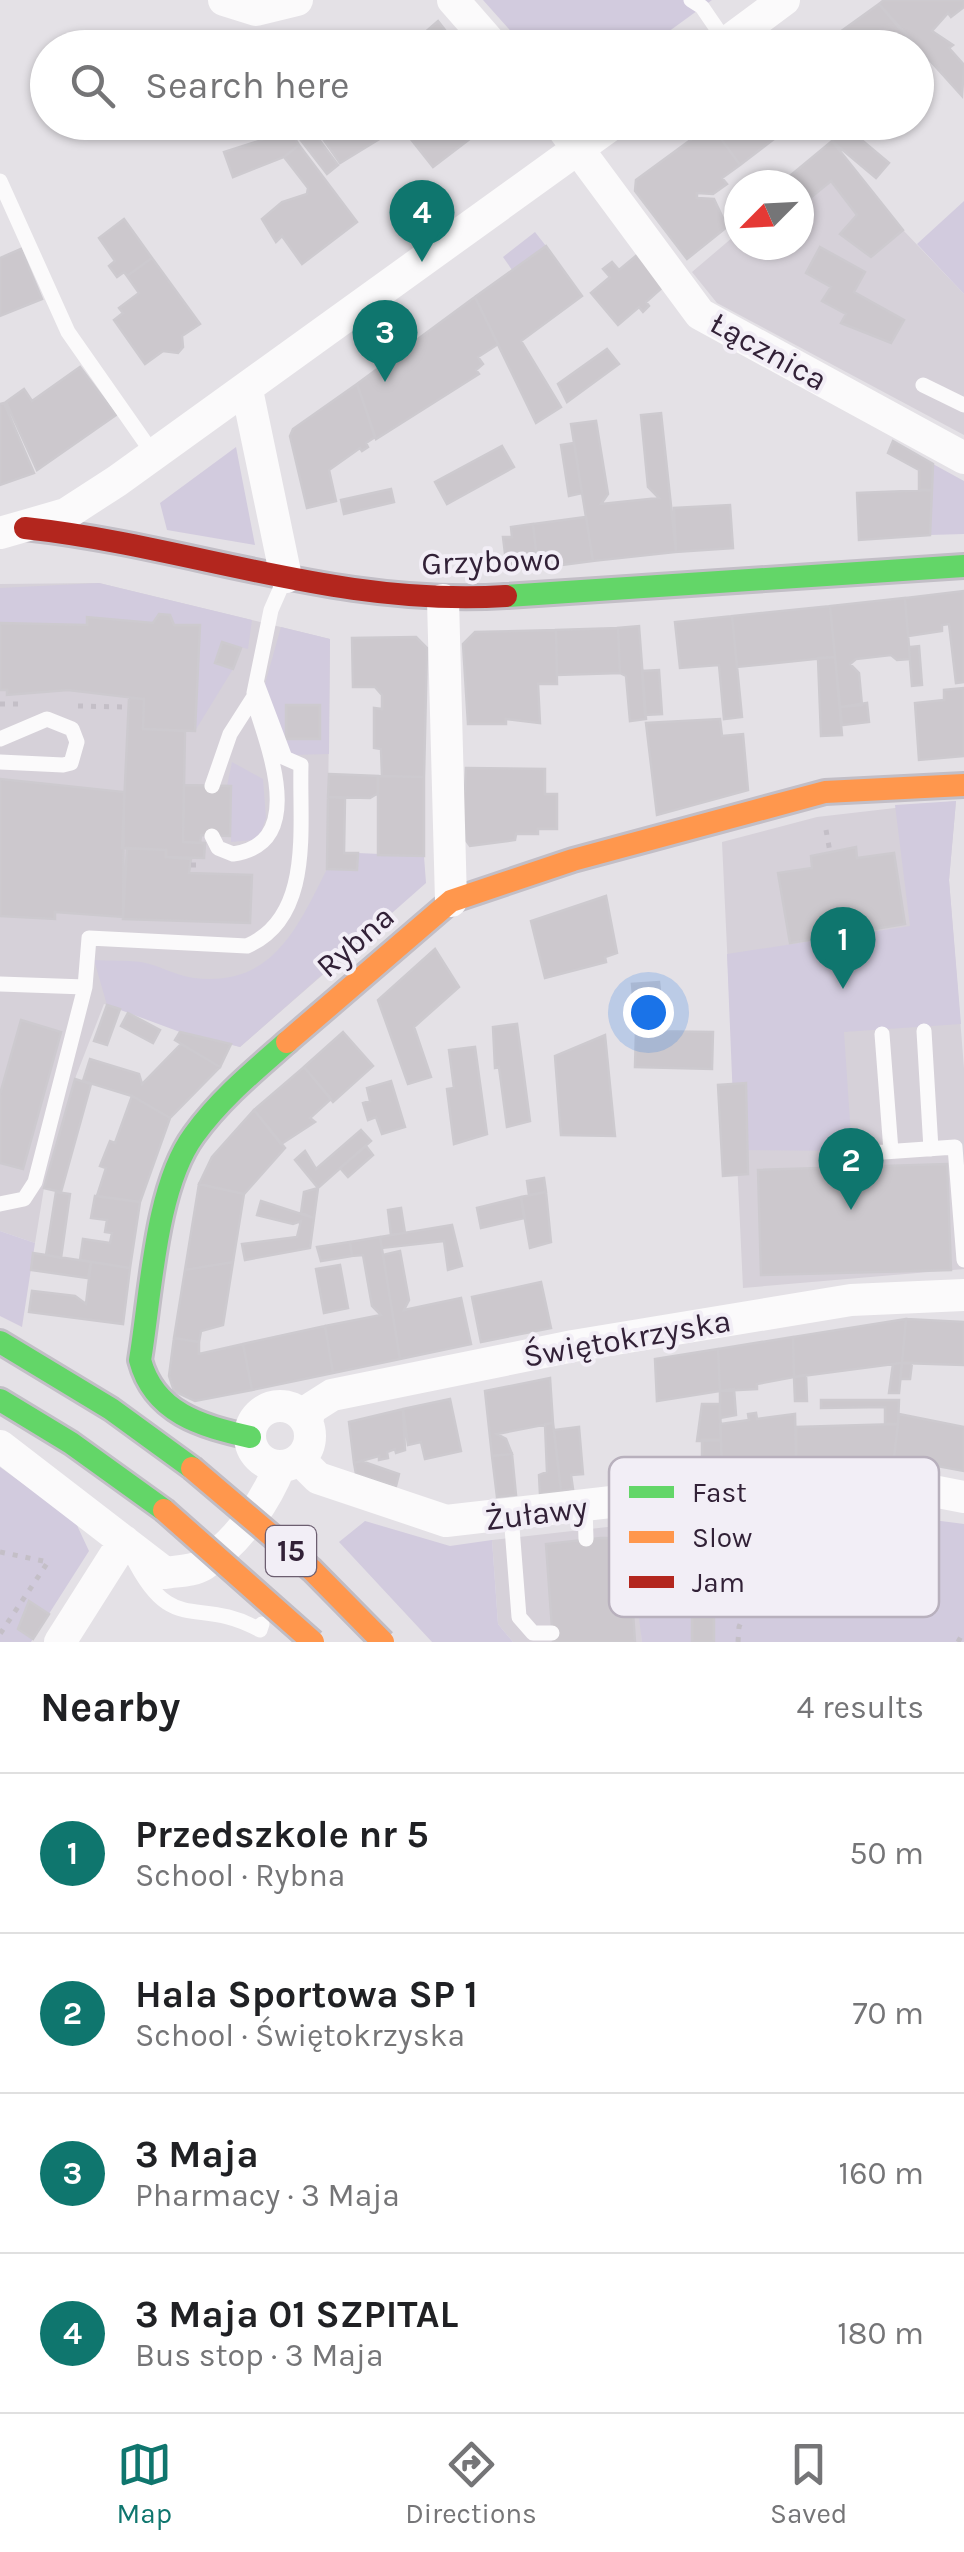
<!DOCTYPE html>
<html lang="en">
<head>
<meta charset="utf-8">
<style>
	:root { --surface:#fff; --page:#f2f2f2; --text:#202124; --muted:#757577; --line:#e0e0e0; --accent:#0f766e }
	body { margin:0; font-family:Karla,sans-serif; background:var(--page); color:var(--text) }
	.compass { position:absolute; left:724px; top:170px; width:90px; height:90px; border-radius:50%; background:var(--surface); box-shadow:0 2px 8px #0004; rotate:246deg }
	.you { position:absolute; left:648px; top:1012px; width:35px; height:35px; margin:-25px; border:8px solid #fff; border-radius:50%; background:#1a73e8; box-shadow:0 0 0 15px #1a73e833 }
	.badge { display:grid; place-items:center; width:65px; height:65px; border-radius:50%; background:var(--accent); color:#fff; font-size:32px; font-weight:700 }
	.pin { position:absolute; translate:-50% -82px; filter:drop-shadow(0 2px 5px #0008) }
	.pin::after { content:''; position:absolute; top:52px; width:35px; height:30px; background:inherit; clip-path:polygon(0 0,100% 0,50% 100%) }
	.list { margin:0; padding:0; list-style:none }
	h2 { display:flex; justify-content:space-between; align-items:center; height:130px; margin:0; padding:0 40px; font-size:42px }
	h2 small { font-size:32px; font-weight:400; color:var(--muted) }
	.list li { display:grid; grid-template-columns:65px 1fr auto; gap:30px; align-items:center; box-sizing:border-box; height:160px; padding:0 40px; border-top:2px solid var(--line) }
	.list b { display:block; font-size:38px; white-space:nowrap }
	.list p { margin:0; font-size:32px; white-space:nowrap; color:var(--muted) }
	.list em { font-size:32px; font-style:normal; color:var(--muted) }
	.icon { flex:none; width:55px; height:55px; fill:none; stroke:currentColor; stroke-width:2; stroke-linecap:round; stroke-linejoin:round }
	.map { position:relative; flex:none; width:964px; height:1642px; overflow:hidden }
	.search { position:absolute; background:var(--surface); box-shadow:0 2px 8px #0004; left:30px; right:30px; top:30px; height:110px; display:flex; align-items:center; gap:25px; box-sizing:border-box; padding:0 35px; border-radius:55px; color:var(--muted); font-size:38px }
	.sheet { height:770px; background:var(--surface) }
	nav { display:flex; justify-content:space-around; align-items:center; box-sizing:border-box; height:140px; border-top:2px solid var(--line); background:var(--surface); font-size:28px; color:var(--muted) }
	nav a { display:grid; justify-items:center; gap:5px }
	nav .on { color:var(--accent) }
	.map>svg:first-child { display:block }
</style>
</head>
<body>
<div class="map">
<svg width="964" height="1642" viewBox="0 0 964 1642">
	<rect width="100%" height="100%" fill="#e4e1e6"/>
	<path fill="#d6d1d9" d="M832 141 903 230 964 294V435L717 303 692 272 739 232V245H799V185H779Z
		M99 583 330 639 326 972 240 1047 104 1004 76 1076 44 1188 35 1243 0 1231V584Z
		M956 801 949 880 964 1068V1269L743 1288 722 842 817 817Z
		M634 1524 642 1642H513L498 1624 492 1540Z"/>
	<path fill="#d2cbde" d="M483 0H712L646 48 525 47Z
		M964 201V294L917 244Z
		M535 232 546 246 512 270 503 257Z
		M236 447 255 545 167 530 160 503Z
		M933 464 964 481V534L930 535Z
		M99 583 252 620 248 649 222 642 215 662 233 669 195 731 200 626 174 625 170 615 159 614 153 623 88 617 87 625 0 623V588Z
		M281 627 330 639 329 754 291 755 265 684Z
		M232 762 263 779 266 818 261 832 253 840 231 842V787L227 786Z
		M956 801 949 880 961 1024 844 1032 852 1151 735 1150 727 954 910 926 895 805Z
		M358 853 424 856 426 883 240 1047 180 1032 107 1005 94 960C110 961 126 960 141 962 159 965 176 976 194 978 273 987 297 928 327 869L357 870Z
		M0 1231 35 1243 22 1327 0 1316Z
		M0 1467 75 1521 89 1551 31 1642H0Z
		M774 1510 871 1512 964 1524V1642H642C640 1621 630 1564 636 1547 650 1509 738 1514 774 1510Z
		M365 1521 450 1546 492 1540 498 1624 513 1642H432L339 1542Z"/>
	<path fill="#ccc8cd" stroke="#cdcacf" stroke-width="2.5" d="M884 0H964V7L951 17 948 13 932 31 953 45 949 48 964 65 962 96 879 4Z
		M879 4 916 48H836L829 40Z
		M438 21 459 48H407Z
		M319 122H383L386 135 340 163 314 126Z
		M409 122H492L433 167 402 128Z
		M715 122H796L740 165 711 125Z
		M711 125 740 165 722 178 727 184 713 194 697 193V198L714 199 727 227 687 259 635 191 636 180Z
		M846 125 852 131 856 125 863 131 858 137 889 163 876 178 832 141Z
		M312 130 338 165 327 174 300 139Z
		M290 131 299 145 284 157 233 177 224 152Z
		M832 141 903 230 871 257 840 234 857 215 831 181 799 207V185H779Z
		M299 145 357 222 302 264 282 236 276 242 262 219 282 202 307 194 308 188 284 157Z
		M124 219 152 258 127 276 124 272 117 277 109 266 115 261 99 238Z
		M546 246 582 296 521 341 561 407 536 423 475 297Z
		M820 247 865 272 854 292 904 320 891 343 841 323 846 314 822 301 831 287 806 273Z
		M21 249 42 299 0 316V258Z
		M637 255 664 286 646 302 649 306 643 312 639 307 618 325 591 293 610 277 603 269 612 262 619 270Z
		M152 258 200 324 182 336 183 347 178 353 163 351 145 364 114 320 123 313 119 308 139 293 127 276Z
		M475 297 498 344 478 357 483 364 476 370 479 374 376 439 357 384Z
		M607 349 619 364 567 402 558 384Z
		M80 367 116 415 37 470 6 402 24 389 32 401Z
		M357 384 375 437 366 443 368 447 362 451 360 448 329 470 336 501 307 508 290 436 293 429Z
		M4 403 34 473 0 485V404Z
		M661 413 676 552 593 561 571 424 596 421 608 494 601 504 659 498 648 487 641 415Z
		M893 441 933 464 932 490H919V470L888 453Z
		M574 443 582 493 569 496 561 445Z
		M502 446 514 467 447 504 435 482Z
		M391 489 394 502 344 514 341 500Z
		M932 490 930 535 859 540 857 493Z
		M730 505 733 548 676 552 674 508Z
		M586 517 593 561 538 568 533 524Z
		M533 524 538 568 507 570 503 537H512L511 527Z
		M964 591V682L956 683 949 624 942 625V631L908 636 905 598Z
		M905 598 910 659 897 660 891 655 856 659 850 664 859 673 862 705 840 707 830 606Z
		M830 606 835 657 737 667 732 616Z
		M159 614 170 615 174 625H200L195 731 143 729 144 699 68 690 7 695V690H0V623L87 625V617L153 623Z
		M732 616 742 717 724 719 719 665 680 668 675 622Z
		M639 626 646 719 630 721 626 676 620 673 618 628Z
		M618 628 620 673 557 675 556 630Z
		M556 630 557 684H538L540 723 506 719V724H468L463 644 475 632Z
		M416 637 427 648 424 777 382 776 381 749 374 748V708L382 709V695L375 687H353L352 638Z
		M222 642 241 648 233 669 215 663Z
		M919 646 922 685 912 686 909 647Z
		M835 657 842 735 821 736 818 658Z
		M659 670 662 714 645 715 642 671Z
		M964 688V756L919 760 915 703 944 700V690Z
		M129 698 144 699 143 729 185 731 183 842 205 843 204 858 166 857V850L122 848Z
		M867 703 869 722 842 725 840 707Z
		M286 705H320V739H286Z
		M720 719 722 736 743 734 748 790 657 815 646 723Z
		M466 768 545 769V794H557V829H538V834H516L515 840 470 846 465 839 462 791H465Z
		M329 774 378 776V793L370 798 328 797Z
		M378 776 424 777V856L378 855Z
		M0 779 124 792 123 917 55 912V919L0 916Z
		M184 785 231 786 230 836 201 835 200 843 183 842Z
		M328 797 345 798 344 853H358L357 870 327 869Z
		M856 847 857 858 894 853 905 924 790 943 778 873 812 868 811 856Z
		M127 848 166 850V857L191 859 189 873 252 875 250 923 123 919Z
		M606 896 617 953 605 957 606 962 545 978 531 921Z
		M435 949 459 987 414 1027 431 1077 408 1084 378 1000Z
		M659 982 664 1031H636L632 984Z
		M107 1005 120 1009 107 1045 94 1041Z
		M128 1013 160 1030 153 1043 121 1026Z
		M21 1020 61 1032 23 1169 0 1163V1094Z
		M517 1024 530 1121 507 1127 499 1067 495 1068 493 1027Z
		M636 1031 713 1032 712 1069 635 1067Z
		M180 1032 231 1044 220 1067 175 1040Z
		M343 1032 373 1066 333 1102 304 1067Z
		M605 1035 615 1136 561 1135 555 1056Z
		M181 1044 220 1067 170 1118 132 1096 83 1081 90 1059 139 1074 142 1084Z
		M475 1047 487 1134 454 1144 447 1089 454 1088 449 1050Z
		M304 1067 331 1099 310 1118 315 1122 281 1144 254 1110Z
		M75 1079 91 1084 61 1192 44 1188Z
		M391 1081 405 1127 382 1134 376 1117 368 1120 363 1103 370 1101 367 1088Z
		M746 1083 748 1174 723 1176 718 1085Z
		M132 1096 170 1118 140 1202 97 1196 106 1168 100 1166 110 1141 115 1143Z
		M254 1110 285 1148 244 1194 199 1184 212 1157Z
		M361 1130 371 1141 318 1188 295 1160 305 1151 316 1169Z
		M366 1146 373 1155 348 1177 340 1168Z
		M947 1164 951 1270 761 1275 758 1170Z
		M544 1178 546 1192 529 1195 527 1181Z
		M199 1184 244 1194 233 1262 185 1270Z
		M318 1188 314 1218 301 1213 304 1192Z
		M56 1192 70 1194 61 1258 46 1255Z
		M546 1192 551 1242 530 1248 521 1197Z
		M95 1196 140 1202 130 1268 80 1260 83 1239 110 1243 112 1233 105 1232 107 1220 91 1218Z
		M521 1197 524 1218 481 1228 477 1208Z
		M261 1201 314 1218 310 1248 245 1260 242 1244 297 1237 301 1221 293 1224 257 1215Z
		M401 1208 405 1233 391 1235 388 1210Z
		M452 1225 462 1266 448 1270 444 1241 382 1248 380 1237Z
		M380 1237 400 1359 333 1373 325 1326 381 1315 372 1306 363 1255 352 1256 350 1242Z
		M350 1242 352 1256 321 1261 317 1247Z
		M400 1251 409 1300 404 1310 461 1298 471 1344 400 1359 383 1255Z
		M33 1253 91 1262 88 1278 31 1270Z
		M91 1262 130 1268 123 1324 29 1312 32 1291 75 1296 86 1304Z
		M233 1262 223 1325 201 1331 199 1342 174 1338 185 1270Z
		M340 1265 348 1308 324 1313 316 1269Z
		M541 1282 551 1328 481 1342 472 1297Z
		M906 1319 902 1363 794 1377 793 1337Z
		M906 1319 964 1322V1365L902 1363Z
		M325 1326 333 1373 252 1390 243 1344Z
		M793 1337 794 1377 757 1384V1389L720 1391 718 1349Z
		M174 1338 199 1342V1354L243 1344 252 1390 195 1401 174 1391 169 1376Z
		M718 1349 720 1391 657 1401 655 1359Z
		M902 1363 899 1393H889L893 1364Z
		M902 1363H912L910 1379H900Z
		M806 1375 807 1401H795L794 1377Z
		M550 1378 553 1423 497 1434 506 1439 512 1454 492 1456 485 1391Z
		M734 1389 736 1415 720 1418V1391Z
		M450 1399 461 1451 425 1459 421 1442 408 1445 403 1409Z
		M821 1400H899L898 1424H885V1407L821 1408Z
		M702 1404H720L721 1440 697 1441Z
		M403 1409 405 1450 396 1453 395 1449 387 1452 388 1458 379 1460V1456L354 1463 349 1422Z
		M756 1413 757 1419 795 1414 796 1457 722 1466 720 1424 749 1420 748 1414Z
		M899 1414 964 1427V1471L894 1458Z
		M553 1423 561 1491 540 1494 539 1475 547 1472 545 1424Z
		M898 1424 894 1458 796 1457V1427Z
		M579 1427 583 1474 571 1475 573 1489 561 1491 554 1430Z
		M702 1440H721L722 1466 702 1469Z
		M512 1454 516 1495 497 1497 492 1456Z
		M361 1461 399 1474 396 1486 356 1474 354 1463Z
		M692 1528H714V1642H692Z
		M601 1538H628L635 1642H553L546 1544Z
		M29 1601 49 1614 33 1639 18 1629Z"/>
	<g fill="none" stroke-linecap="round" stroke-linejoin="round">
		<defs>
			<path id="fast" d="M506 596 964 566
				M0 1342 111 1409 192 1468
				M0 1400 71 1443 164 1510
				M250 1437C201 1426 154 1413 140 1360 151 1295 155 1188 194 1135 220 1099 254 1071 287 1042"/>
			<path id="slow" d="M287 1042 451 901 573 860 825 792 964 785"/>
			<path id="jam" d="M25 528C190 546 336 607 506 596"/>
		</defs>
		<use href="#fast" stroke="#c2bec6" stroke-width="28"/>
		<use href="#slow" stroke="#c2bec6" stroke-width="28"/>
		<use href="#jam" stroke="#c2bec6" stroke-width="28"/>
		<path stroke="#c4bfc7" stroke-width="5" stroke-dasharray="5 8" stroke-linecap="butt" d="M670 48 692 32
			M0 704H22
			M78 706 125 707
			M826 830 830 852
			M191 865H204
			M0 1552 48 1562 0 1634
			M738 1642 739 1627 785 1513
			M958 1642 964 1631"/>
		<path stroke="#fbfafb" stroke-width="15" d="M691 0 702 7 726 42
			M0 181 68 332 154 455
			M923 385 964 405
			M254 693 271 610 282 585
			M0 739 47 719 72 729 77 742 71 763 63 765 0 762
			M212 836 218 848 233 854C309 843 267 745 253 698L230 734 212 786
			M0 984 85 987 35 1182 24 1199 0 1204
			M85 987 89 938 247 946C314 917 299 826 301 765L285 758 257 684
			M924 1031 931 1149
			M882 1034 891 1151
			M855 1154 955 1147 964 1260
			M585 1507 586 1539
			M511 1515 519 1617 533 1633H552
			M132 1556C173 1639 196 1594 260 1630L262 1624"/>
		<path stroke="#fbfafb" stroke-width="32" d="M224 0 256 10 297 0
			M453 0 495 48
			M719 48 784 0
			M558 122 700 314 964 458
			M247 390 286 577
			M0 533 66 514 117 481 615 122
			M443 600 451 901
			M250 1436a30 30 0 1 1 60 0a30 30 0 1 1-60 0Z
			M307 1422 310 1409 332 1395 573 1346 851 1300 964 1295
			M0 1446 165 1573C177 1571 194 1571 203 1565 238 1542 265 1503 280 1466
			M299 1459 318 1478 446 1521 794 1481 871 1479 964 1497
			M60 1642 124 1541"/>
		<use href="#fast" stroke="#63d668" stroke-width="22"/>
		<use href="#slow" stroke="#ff974d" stroke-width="22"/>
		<use href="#jam" stroke="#b3261e" stroke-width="22"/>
		<defs>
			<path id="slow-bridge" d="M192 1468 312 1570 383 1642
				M164 1510 313 1642"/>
		</defs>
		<use href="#slow-bridge" stroke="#c1bcc3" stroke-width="28" stroke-linecap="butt"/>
		<use href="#slow-bridge" stroke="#ff974d" stroke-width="22"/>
	</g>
	<g text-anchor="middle" stroke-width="8" stroke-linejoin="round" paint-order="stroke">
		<rect fill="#f2eef6" stroke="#6c5e70" stroke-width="2.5" x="266" y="1526" width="50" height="50" rx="8"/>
		<g font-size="30" font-weight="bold" fill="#322137">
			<text x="291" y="1561">15</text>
		</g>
		<g font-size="32" fill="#322137" stroke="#f2eef6">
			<text transform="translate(769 351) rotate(29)" y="11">Łącznica</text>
			<text transform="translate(491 561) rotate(-2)" y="11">Grzybowo</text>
			<text transform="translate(355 941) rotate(-41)" y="11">Rybna</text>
			<text transform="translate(627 1338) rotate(-10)" y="11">Świętokrzyska</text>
			<text transform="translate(536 1513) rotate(-7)" y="11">Żuławy</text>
		</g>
	</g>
	<rect x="609" y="1457" width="330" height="160" rx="15" fill="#f2eef6" stroke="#b8b0bd" stroke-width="2.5"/>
	<rect x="629" y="1486" width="45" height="12" fill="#63d668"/>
	<rect x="629" y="1531" width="45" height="12" fill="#ff974d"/>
	<rect x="629" y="1576" width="45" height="12" fill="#b3261e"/>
	<g font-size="28" fill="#322137">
		<text x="692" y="1502">Fast</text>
		<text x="692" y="1547">Slow</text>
		<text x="692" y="1592">Jam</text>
	</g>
</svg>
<svg class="compass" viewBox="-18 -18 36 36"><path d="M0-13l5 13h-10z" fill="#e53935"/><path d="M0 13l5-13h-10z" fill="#757577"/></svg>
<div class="you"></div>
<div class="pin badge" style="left:843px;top:989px">1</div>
<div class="pin badge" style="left:851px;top:1210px">2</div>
<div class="pin badge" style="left:385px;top:382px">3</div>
<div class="pin badge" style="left:422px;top:262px">4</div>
<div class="search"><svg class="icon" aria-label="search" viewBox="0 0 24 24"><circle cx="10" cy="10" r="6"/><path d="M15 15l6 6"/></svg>Search here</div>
</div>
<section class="sheet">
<h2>Nearby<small>4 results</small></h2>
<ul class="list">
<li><span class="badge">1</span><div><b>Przedszkole nr 5</b><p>School · Rybna</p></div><em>50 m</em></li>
<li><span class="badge">2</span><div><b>Hala Sportowa SP 1</b><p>School · Świętokrzyska</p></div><em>70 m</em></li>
<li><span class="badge">3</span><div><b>3 Maja</b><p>Pharmacy · 3 Maja</p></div><em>160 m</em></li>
<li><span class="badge">4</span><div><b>3 Maja 01 SZPITAL</b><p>Bus stop · 3 Maja</p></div><em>180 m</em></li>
</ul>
</section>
<nav>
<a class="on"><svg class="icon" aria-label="map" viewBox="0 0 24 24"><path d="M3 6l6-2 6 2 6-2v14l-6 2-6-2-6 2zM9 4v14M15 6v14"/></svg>Map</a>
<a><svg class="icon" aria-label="directions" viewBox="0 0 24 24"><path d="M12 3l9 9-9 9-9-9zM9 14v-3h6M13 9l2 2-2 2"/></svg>Directions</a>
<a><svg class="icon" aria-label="saved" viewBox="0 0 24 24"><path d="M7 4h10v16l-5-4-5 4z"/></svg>Saved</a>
</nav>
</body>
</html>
